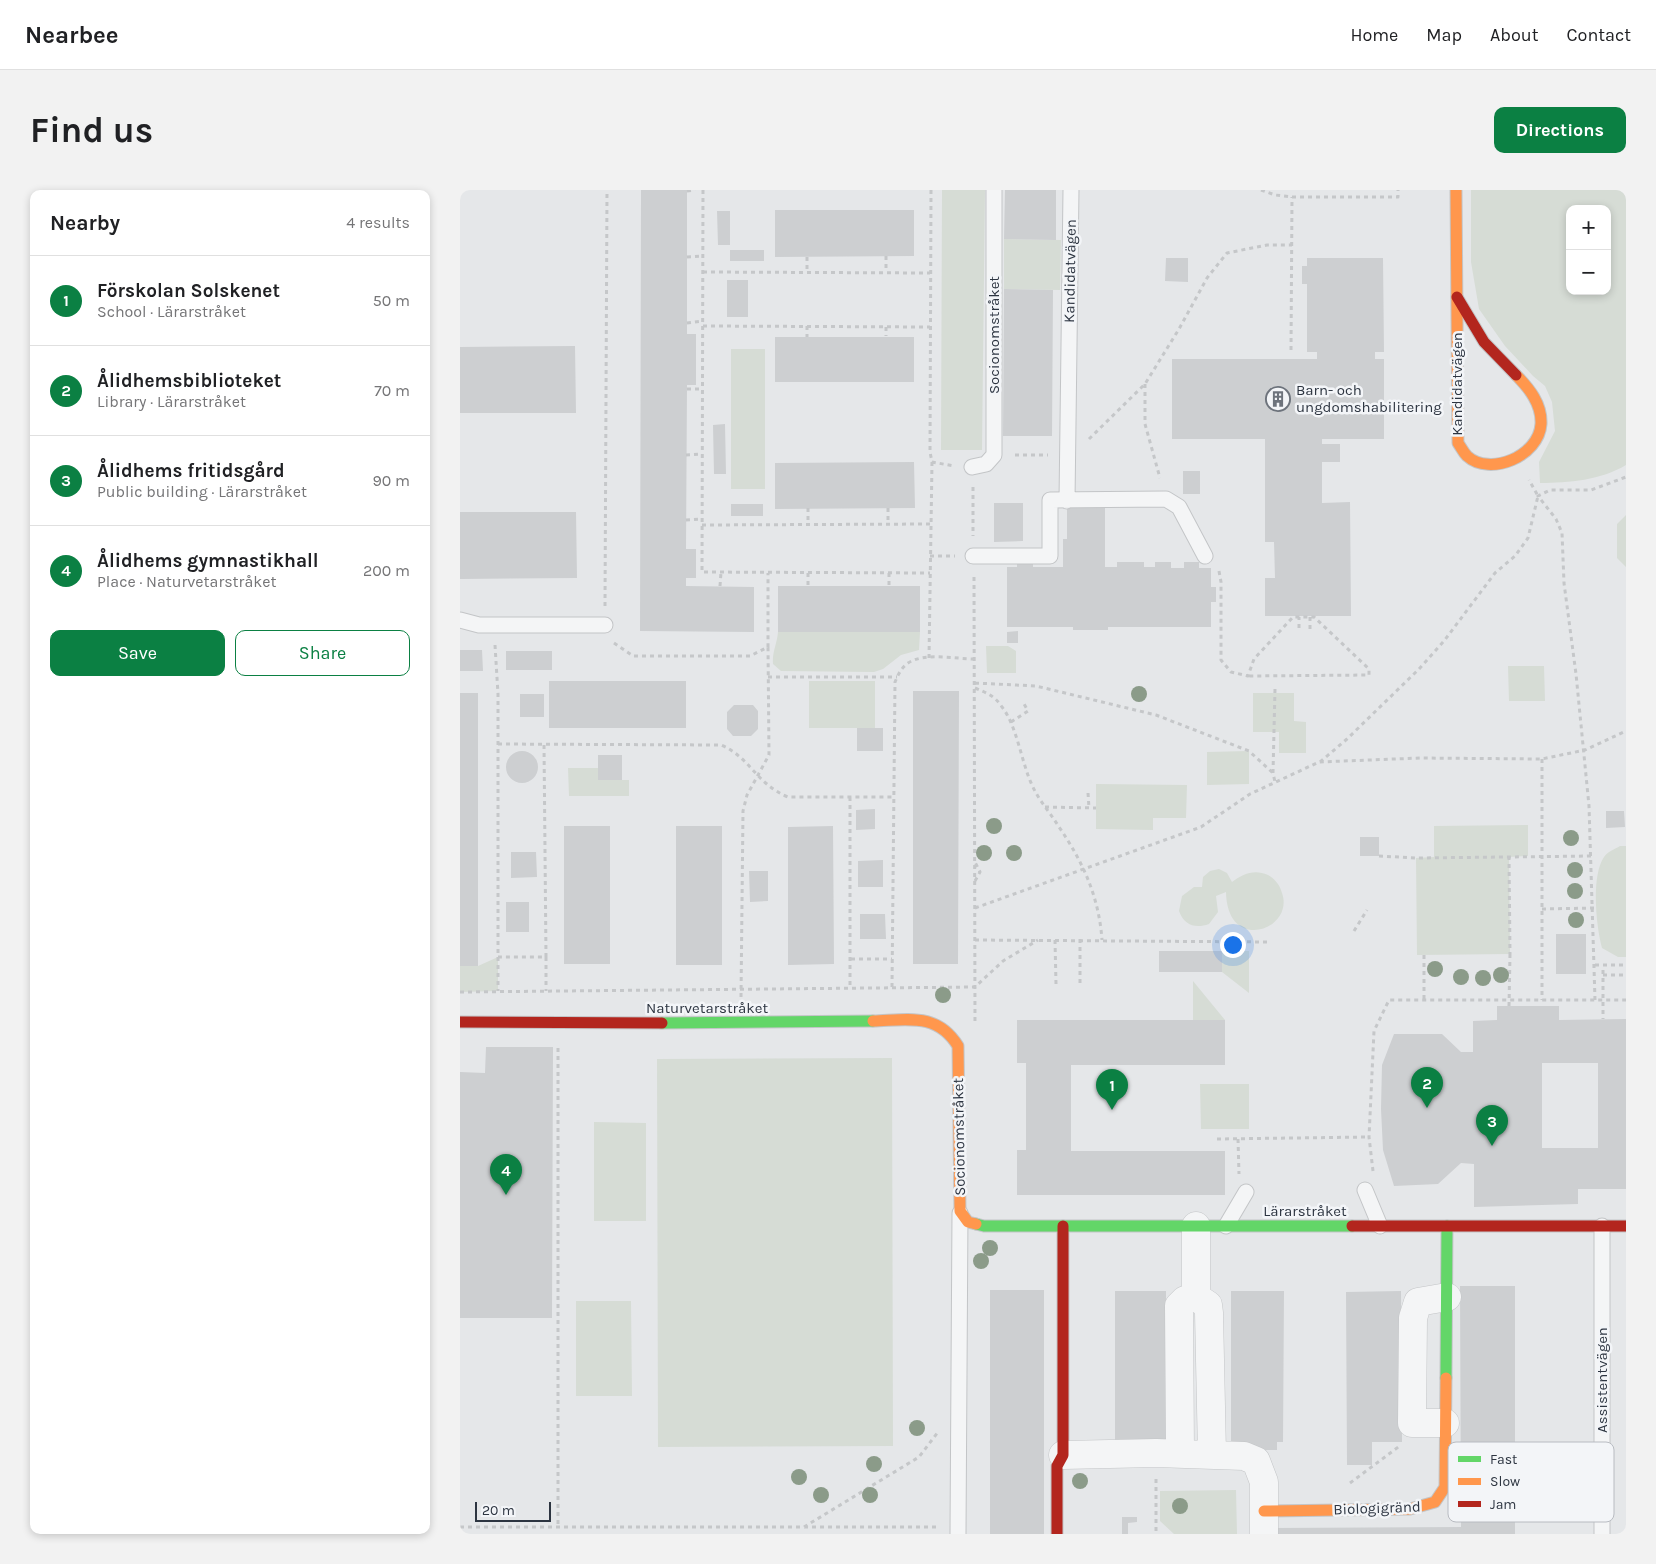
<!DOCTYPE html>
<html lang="en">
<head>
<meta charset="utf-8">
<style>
	:root { --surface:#fff; --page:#f2f2f2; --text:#202124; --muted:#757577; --line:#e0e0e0; --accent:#0b8043 }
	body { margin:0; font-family:Karla,sans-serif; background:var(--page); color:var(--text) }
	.controls { position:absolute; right:15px; top:15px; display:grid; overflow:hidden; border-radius:10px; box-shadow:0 2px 8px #0003 }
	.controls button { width:45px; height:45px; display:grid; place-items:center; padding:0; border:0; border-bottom:1px solid var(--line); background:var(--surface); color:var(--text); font:25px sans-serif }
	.scale { position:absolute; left:15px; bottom:12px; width:76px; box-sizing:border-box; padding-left:5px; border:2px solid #2d3541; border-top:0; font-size:14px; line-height:18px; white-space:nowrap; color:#2d3541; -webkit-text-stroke:4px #f3f5f8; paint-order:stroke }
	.you { position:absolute; left:772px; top:754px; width:18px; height:18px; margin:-12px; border:4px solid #fff; border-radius:50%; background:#1a73e8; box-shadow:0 0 0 8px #1a73e833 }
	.badge { display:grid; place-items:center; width:32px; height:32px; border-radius:50%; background:var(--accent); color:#fff; font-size:16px; font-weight:700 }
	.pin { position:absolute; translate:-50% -41px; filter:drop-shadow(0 1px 2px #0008) }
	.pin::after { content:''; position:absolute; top:26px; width:18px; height:15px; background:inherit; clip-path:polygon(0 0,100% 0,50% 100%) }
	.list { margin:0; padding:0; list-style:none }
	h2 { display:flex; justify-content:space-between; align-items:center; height:65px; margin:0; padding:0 20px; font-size:21px }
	h2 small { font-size:16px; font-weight:400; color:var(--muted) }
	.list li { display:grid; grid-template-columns:32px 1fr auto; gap:15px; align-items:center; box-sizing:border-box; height:90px; padding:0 20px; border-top:1px solid var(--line) }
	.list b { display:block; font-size:19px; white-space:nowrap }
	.list p { margin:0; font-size:16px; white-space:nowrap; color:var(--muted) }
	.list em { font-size:16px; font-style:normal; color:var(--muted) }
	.actions { display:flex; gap:10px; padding:15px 20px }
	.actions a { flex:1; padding:11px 0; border:1px solid var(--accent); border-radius:10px; text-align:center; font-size:18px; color:var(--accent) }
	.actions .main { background:var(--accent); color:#fff }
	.map { position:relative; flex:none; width:1166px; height:1344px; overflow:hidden; border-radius:10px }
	header { display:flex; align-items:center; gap:30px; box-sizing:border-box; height:70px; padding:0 25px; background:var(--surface); border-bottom:1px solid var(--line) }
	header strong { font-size:24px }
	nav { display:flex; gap:28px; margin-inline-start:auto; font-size:18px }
	.intro { display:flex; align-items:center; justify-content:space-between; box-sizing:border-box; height:120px; padding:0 30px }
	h1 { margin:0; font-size:35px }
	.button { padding:12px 22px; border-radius:10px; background:var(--accent); color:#fff; font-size:18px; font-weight:700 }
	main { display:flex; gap:30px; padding:0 30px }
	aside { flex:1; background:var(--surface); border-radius:10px; box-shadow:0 2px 8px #0003 }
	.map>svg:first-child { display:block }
</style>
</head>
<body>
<header>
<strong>Nearbee</strong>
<nav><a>Home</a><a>Map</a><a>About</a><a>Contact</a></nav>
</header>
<div class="intro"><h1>Find us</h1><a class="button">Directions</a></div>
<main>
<aside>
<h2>Nearby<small>4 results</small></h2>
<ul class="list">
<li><span class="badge">1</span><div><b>Förskolan Solskenet</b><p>School · Lärarstråket</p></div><em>50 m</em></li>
<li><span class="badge">2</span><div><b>Ålidhemsbiblioteket</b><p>Library · Lärarstråket</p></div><em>70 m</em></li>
<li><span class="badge">3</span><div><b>Ålidhems fritidsgård</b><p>Public building · Lärarstråket</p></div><em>90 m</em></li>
<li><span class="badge">4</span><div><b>Ålidhems gymnastikhall</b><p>Place · Naturvetarstråket</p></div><em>200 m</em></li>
</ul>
<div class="actions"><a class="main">Save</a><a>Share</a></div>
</aside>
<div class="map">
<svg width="1166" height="1344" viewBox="0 0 1166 1344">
	<rect width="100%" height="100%" fill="#e5e7e9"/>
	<path fill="#d6dcd5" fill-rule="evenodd" d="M482 0H525L522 260H481Z
		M1011 0H1166V275C1141 290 1109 293 1080 293L1079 272 1095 241 1092 212 1085 196 1073 186 1045 156 1019 119 1011 72ZM1110 19H1147V101H1110Z
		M544 49 601 50 600 100 544 99Z
		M271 159H305V299H271Z
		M1166 325V377L1157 368V334Z
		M318 442H460L459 460 441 465 423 479 414 482 321 481 313 474C312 462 317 454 318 442Z
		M526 456H548L556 461V483H527Z
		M1048 476H1084L1085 511H1049Z
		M349 491H415V538H349Z
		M793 503H834V531L846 532V563H819V542H793Z
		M789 561V594L747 595V562Z
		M108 578H138V590H169V606H109Z
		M636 594 727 595 726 628H693V640L636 639Z
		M1068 635V666L1049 667 1050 764 957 765 956 668 974 667V636Z
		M1160 656H1166V767H1158L1142 758C1136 736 1131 686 1144 667 1147 662 1155 659 1160 656Z
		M759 679 767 683 772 692C783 684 794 679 808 685 815 689 820 695 822 703 835 740 767 764 766 702L756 706 758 722 749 734C735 739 724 735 719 721L722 706 734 697H742L743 687 750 681Z
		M762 761H789V803L762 782Z
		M38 767V801L0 802V776H18Z
		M733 791 765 830H733Z
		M432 868 433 1256 198 1257 197 869Z
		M740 894H789V939H741Z
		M134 932 186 933V1031H134Z
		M116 1111H171L172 1206H116Z
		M776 1300 777 1344H714L700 1331V1301Z"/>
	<path fill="#cdcfd1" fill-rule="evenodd" d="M181 0H227V144H236V195H227L226 359H236V388H226V396L294 397V442L180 441Z
		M545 0H596V50L544 49Z
		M315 20H454V66L315 67Z
		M257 21H270V55H258Z
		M270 60H304V71H270Z
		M706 68H728V92L705 91Z
		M847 68H923L924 162H915V169H924V249H862V254H880V272H862V313L890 312 891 426H805V388H815L814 352H805V249H712V169H857V162H847V94H842V76H847Z
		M267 90H288V127H267Z
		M544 99 593 100 592 246H543Z
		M315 147H454V192H315Z
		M115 156 116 223H0V157Z
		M265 234 266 284H254L253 235Z
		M454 272 455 318 315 319V273Z
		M723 281H740V304H723Z
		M534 313H563V351L534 352Z
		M271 314H303V326H271Z
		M607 317H645V377H657V372H684V377H695V372H711V378H724V372H739V378H751V397H756V412H751V437H648V440H613V437H547V377H557V372H573V377H603V349H607Z
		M0 322H116L117 388 0 389Z
		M318 396H460V442H318Z
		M558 441V453H547V442Z
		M0 460H22L23 481H0Z
		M46 461H92V480H46Z
		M89 491H226V538H89Z
		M453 501H499L498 774H453Z
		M0 503H18V776H0Z
		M60 504H84V527H60Z
		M274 515H293L298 521V539L291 546H273L267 539V522Z
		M397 538H423V561H397Z
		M46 577a16 16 0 1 1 32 0a16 16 0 1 1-32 0Z
		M138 565H162V590H138Z
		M415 619V639L396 640V620Z
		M1146 621H1164L1165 637 1146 638Z
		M104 636H150V774H104Z
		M216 636H262V775H216Z
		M373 636 374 774 328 775V637Z
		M900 647H919V666H900Z
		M51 662H76L77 687 51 688Z
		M423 670V697H398V671Z
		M289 681H308V711L290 712Z
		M46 712H69V742H46Z
		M400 724H425L426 749H400Z
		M1096 744H1126V784H1096Z
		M699 761H762V782H699Z
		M1037 816H1099V830L1166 829V999H1118V1014L1014 1017V974L1001 973 978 994 934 996 923 960 921 919 922 875 934 844H982L1001 862H1013V831L1037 830ZM1082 873H1138V958H1082Z
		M557 830H765V875H611V961H765V1005H557V960H566V873H557Z
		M26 857H93L92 1128H0V882L25 883Z
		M1000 1096H1055V1344H813V1338L1001 1337Z
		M530 1100H584V1344H530Z
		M655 1101H706V1252L655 1259Z
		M771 1101H824L823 1252H817V1260H771Z
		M941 1101 942 1252H912V1275H887L886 1102Z
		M662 1327H677V1332L668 1333V1344H662Z"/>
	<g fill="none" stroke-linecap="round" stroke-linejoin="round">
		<defs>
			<path id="lane" d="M512 277 526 274 534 265V0
				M607 311 611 0
				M513 366H590V310L706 309 719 317 745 366
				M0 430 19 435H145
				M905 1000 920 1036
				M766 1036 786 1002
				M498 1344 500 1023
				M1142 1344V1036"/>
			<path id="street" d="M736 1036V1107L748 1115 749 1123 752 1264
				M985 1233H952L953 1128 958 1112 987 1107
				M720 1263 719 1116 725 1110 736 1107
				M603 1265 696 1263 784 1266 796 1271 804 1292V1344"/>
			<path id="fast" d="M202 833 413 831
				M516 1034 524 1036H892
				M986 1188 987 1036"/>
			<path id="slow" d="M996 0 998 253C1001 257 1003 262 1007 266 1030 287 1079 266 1081 234 1082 214 1069 198 1056 185
				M413 831C447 830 477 822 498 856L500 1021 508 1032 516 1034
				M804 1321 950 1319 975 1312 985 1297 986 1188"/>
			<path id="jam" d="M997 107 1024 152 1056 185
				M0 832 202 833
				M892 1036H1166
				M597 1344V1276L603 1265V1036"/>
		</defs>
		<use href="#lane" stroke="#c3c5c7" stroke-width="17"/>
		<use href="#street" stroke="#c3c5c7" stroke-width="29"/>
		<use href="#fast" stroke="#c3c5c7" stroke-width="13"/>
		<use href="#slow" stroke="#c3c5c7" stroke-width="13"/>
		<use href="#jam" stroke="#c3c5c7" stroke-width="13"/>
		<path stroke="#c5c7c9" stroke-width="3" stroke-dasharray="4 4" stroke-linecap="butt" d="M243 0 242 382 470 383
			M471 0 470 262 472 272 494 276
			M801 0 815 5 832 7H938V0
			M227 1 235 0
			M426 66V82
			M227 67 243 66
			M347 67V82
			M243 82 470 83
			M227 133 243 131
			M243 136 470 137
			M347 136V147
			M426 137V146
			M831 160 832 7
			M685 194V234L700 288
			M227 199H243
			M629 249 685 194 719 139 747 88 767 63 807 55H832
			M226 265 242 264
			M555 265H588
			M513 297V346
			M348 318V334
			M428 318V334
			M226 330 242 329
			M242 335 471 334
			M470 366H495
			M759 381 761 392V470L771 482 788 486 794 469 833 427H854L909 479V485L788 486
			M348 383V396
			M429 383V396
			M514 387 515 833
			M260 396 261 382
			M145 416 147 0
			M850 427V439
			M839 438V427
			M154 453 173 466H290L308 457V383
			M35 455 38 504V767H86L84 554
			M469 468 472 272
			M308 487H437
			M515 493 576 496 696 525 789 561 813 583
			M515 498C527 503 535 506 542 517 557 536 561 571 572 595 579 611 590 622 599 637 623 672 639 707 642 750
			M815 499 813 583 815 592
			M551 532 568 521 563 512
			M38 554 261 555C290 567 296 594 328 607H433
			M1082 569V810
			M860 572 887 549 959 479 984 451 1035 383 1055 366 1068 348 1078 306 1069 290
			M628 603 629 618
			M390 607V798
			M585 617 636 618
			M919 666 956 668 1132 666
			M1049 666 1050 764
			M515 691 520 682 515 672
			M515 718 741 637 790 604 859 572 960 568 1082 569 1125 560 1166 541
			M1082 719 1134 718
			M894 741 907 720
			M620 749V794
			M515 750 811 752
			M595 750 596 794
			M964 765V810
			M38 767V801
			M86 767V801
			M391 769H432
			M1135 775H1166
			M1143 785H1166
			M432 797 435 492C438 485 441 478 448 473 465 462 496 469 515 469
			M0 802 515 797 543 771 578 750
			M281 807 283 621 287 605 309 565 308 457
			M1135 810 1129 616 1116 484 1104 393 1102 343 1096 329 1078 306 1090 300H1131L1166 287
			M98 858V1338
			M757 949 909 947
			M778 949 779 984
			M913 981 909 947 914 841 929 810H1166
			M696 1289V1344
			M890 1293 941 1255
			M0 1337H479
			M344 1337 459 1267 478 1242"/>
		<use href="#lane" stroke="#f4f5f6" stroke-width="15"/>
		<use href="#street" stroke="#f4f5f6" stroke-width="28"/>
		<use href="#fast" stroke="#63d668" stroke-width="11"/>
		<use href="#slow" stroke="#ff974d" stroke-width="11"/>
		<use href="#jam" stroke="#b3261e" stroke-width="11"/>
		<path stroke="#c5c7c9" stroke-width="3" stroke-dasharray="4 4" stroke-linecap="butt" d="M1143 780V829
			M1049 816 1050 764"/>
	</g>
	<g fill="#8b9b89">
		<circle cx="679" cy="504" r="8"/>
		<circle cx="534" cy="636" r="8"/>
		<circle cx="1111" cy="648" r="8"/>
		<circle cx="524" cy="663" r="8"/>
		<circle cx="554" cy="663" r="8"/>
		<circle cx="1115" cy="680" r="8"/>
		<circle cx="1115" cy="701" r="8"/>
		<circle cx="1116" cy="730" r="8"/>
		<circle cx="975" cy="779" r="8"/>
		<circle cx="1041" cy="785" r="8"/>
		<circle cx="1001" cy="787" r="8"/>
		<circle cx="1023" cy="788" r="8"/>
		<circle cx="483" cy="805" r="8"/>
		<circle cx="530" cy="1058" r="8"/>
		<circle cx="521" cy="1071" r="8"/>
		<circle cx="457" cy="1238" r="8"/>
		<circle cx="414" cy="1274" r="8"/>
		<circle cx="339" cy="1287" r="8"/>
		<circle cx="620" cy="1291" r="8"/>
		<circle cx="361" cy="1305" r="8"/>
		<circle cx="410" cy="1305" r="8"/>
		<circle cx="720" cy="1316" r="8"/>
	</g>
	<defs>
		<symbol id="building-ring" viewBox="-11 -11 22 22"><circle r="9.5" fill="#f3f5f8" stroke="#6d737c" stroke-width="1.5"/><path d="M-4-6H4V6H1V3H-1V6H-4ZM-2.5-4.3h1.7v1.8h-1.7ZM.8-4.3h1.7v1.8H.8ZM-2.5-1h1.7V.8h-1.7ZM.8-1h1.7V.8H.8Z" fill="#6d737c"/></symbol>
	</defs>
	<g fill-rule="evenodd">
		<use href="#building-ring" x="804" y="195" width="28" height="28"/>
	</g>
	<g text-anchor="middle" stroke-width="5" stroke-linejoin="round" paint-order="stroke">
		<g font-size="15" fill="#2d3541" stroke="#f3f5f8">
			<text transform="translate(610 81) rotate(-89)" y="5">Kandidatvägen</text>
			<text transform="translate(534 145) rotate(-90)" y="5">Socionomstråket</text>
			<text transform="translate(997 194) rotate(-90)" y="5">Kandidatvägen</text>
			<text x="247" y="823">Naturvetarstråket</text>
			<text transform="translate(499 947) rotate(-91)" y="5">Socionomstråket</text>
			<text x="845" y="1026">Lärarstråket</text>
			<text transform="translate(1142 1190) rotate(-90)" y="5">Assistentvägen</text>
			<text transform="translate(917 1318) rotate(-2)" y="5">Biologigränd</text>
		</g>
		<g font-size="15" fill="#2d3541" stroke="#f3f5f8" text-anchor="start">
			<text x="836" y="205">Barn- och<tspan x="836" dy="17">ungdomshabilitering</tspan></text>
		</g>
	</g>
	<rect x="988" y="1252" width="166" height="80" rx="8" fill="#f3f5f8" stroke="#b8bbc1" stroke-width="1"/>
	<rect x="998" y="1266" width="23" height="6" fill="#63d668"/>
	<rect x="998" y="1288" width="23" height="7" fill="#ff974d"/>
	<rect x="998" y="1311" width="23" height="6" fill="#b3261e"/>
	<g font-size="14" fill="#2d3541">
		<text x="1030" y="1274">Fast</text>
		<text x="1030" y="1296">Slow</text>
		<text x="1030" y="1319">Jam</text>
	</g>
</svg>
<div class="controls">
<button>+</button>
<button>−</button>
</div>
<div class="scale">20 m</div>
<div class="you"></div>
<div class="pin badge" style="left:652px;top:920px">1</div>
<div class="pin badge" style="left:967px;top:918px">2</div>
<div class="pin badge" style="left:1032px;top:956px">3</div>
<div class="pin badge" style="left:46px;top:1005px">4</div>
</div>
</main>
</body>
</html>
